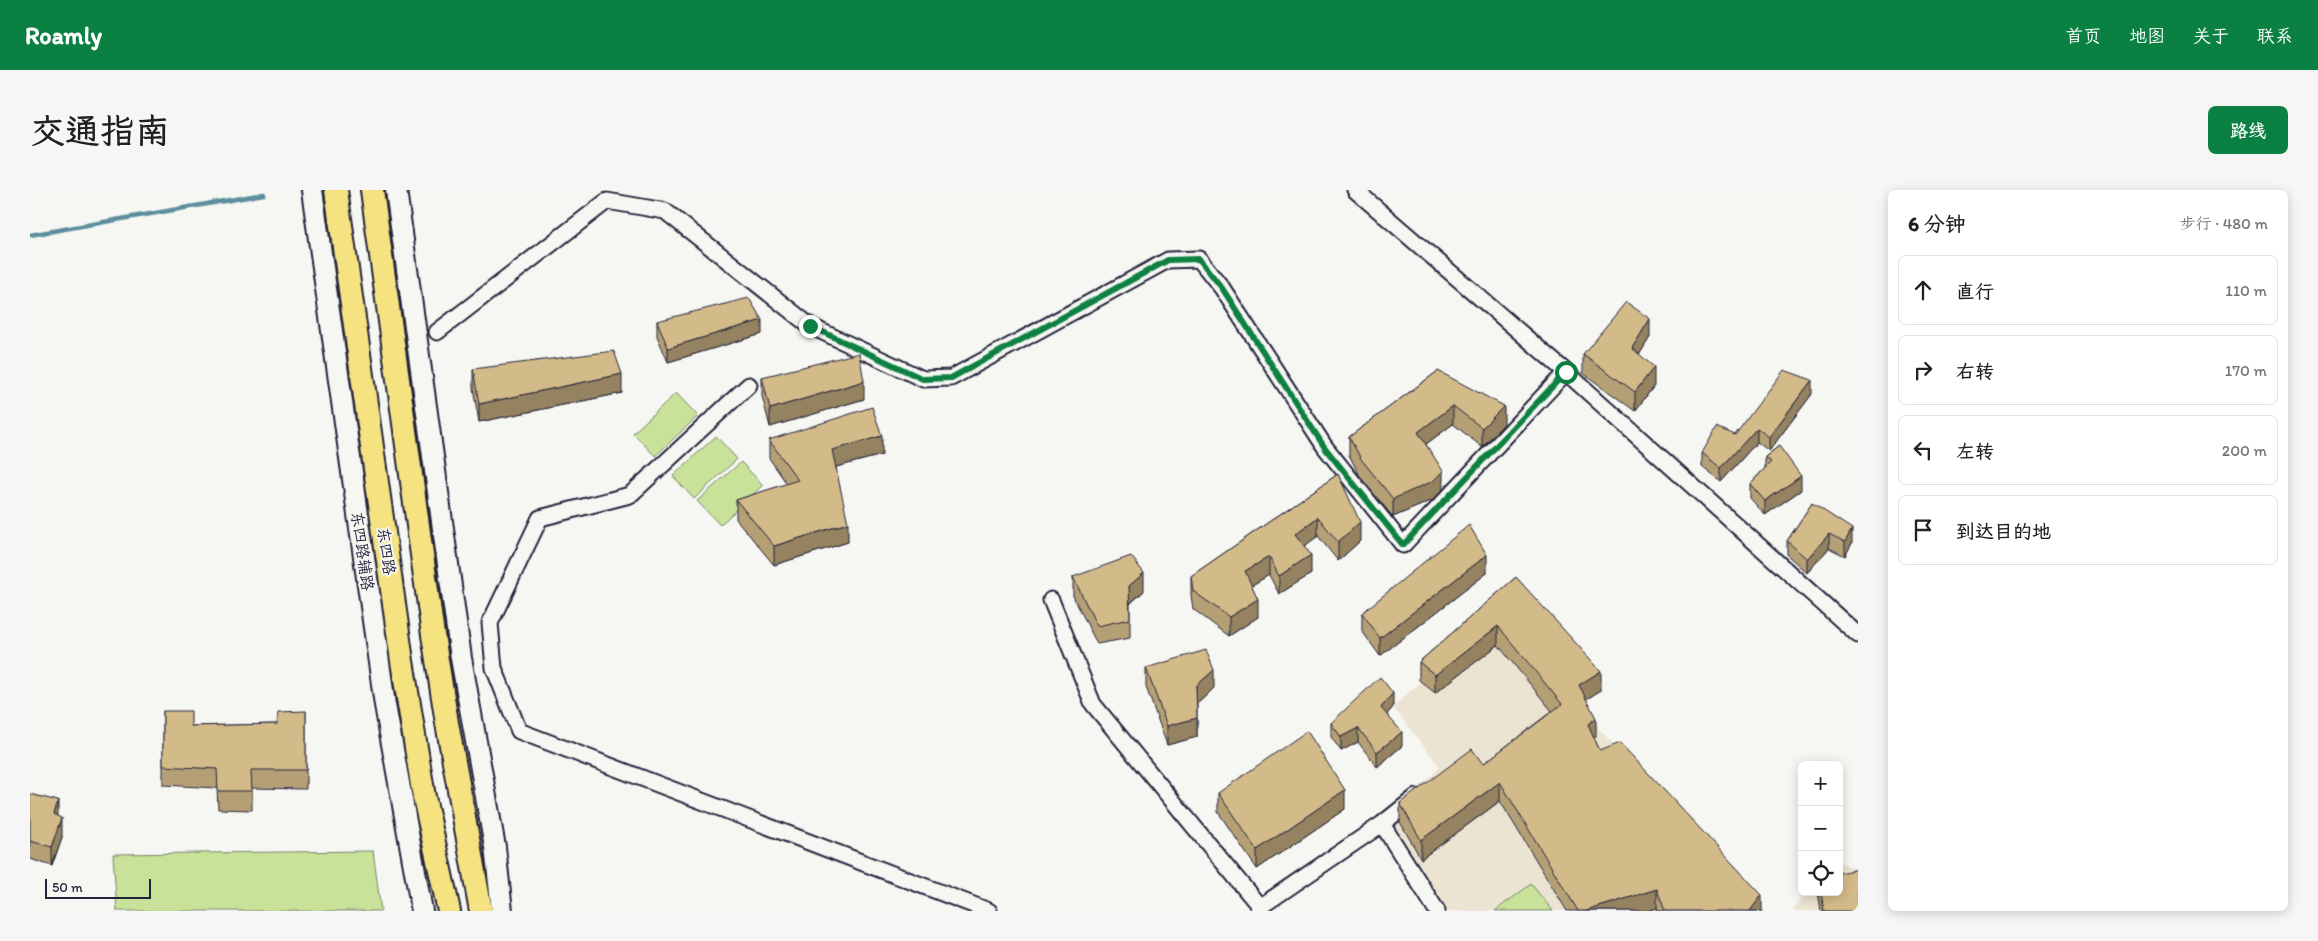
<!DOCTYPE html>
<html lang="zh">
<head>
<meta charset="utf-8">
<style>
	:root { --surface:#fff; --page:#f6f6f6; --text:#202124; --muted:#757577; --line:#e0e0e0; --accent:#0b8043 }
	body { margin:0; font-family:Itim,"LXGW WenKai TC",sans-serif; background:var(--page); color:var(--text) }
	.controls { position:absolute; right:15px; bottom:15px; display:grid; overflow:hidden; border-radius:8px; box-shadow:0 2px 12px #0003 }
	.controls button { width:45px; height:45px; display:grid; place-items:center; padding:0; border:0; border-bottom:1px solid var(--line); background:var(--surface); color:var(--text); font:25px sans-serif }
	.scale { position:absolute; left:15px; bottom:12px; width:106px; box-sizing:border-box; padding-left:5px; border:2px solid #22223b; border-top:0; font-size:14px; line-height:18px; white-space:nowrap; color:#22223b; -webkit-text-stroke:4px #f6f6f2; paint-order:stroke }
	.stop { position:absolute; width:15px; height:15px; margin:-11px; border:4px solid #0b8043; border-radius:50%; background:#fff }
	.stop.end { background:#0b8043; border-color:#fff; box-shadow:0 1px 5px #0008 }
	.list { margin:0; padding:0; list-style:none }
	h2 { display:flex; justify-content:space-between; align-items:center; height:65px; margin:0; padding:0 20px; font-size:21px }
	h2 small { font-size:16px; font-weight:400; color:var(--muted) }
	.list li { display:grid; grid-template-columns:32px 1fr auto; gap:15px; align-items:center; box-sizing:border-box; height:70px; margin:0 10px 10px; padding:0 10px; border:1px solid var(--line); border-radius:8px }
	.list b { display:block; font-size:19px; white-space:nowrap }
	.list em { font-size:16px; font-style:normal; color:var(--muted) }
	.icon { flex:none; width:28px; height:28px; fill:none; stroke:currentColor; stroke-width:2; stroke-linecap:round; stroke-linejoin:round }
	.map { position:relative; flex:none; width:1828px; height:721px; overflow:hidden; border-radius:8px }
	header { display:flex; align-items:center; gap:30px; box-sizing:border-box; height:70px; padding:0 25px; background:var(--accent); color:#fff }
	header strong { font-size:24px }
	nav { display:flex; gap:28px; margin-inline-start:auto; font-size:18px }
	.intro { display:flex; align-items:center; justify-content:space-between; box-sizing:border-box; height:120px; padding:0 30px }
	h1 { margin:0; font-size:35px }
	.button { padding:12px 22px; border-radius:8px; background:var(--accent); color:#fff; font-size:18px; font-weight:700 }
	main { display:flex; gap:30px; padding:0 30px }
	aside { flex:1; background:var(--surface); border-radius:8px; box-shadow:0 2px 12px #0003 }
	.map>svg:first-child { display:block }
</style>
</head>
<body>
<header>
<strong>Roamly</strong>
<nav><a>首页</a><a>地图</a><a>关于</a><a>联系</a></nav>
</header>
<div class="intro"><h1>交通指南</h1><a class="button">路线</a></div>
<main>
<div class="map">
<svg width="1828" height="721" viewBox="0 0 1828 721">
	<rect width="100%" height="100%" fill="#f6f6f2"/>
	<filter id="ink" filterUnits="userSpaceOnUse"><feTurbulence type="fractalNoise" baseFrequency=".02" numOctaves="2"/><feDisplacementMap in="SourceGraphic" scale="10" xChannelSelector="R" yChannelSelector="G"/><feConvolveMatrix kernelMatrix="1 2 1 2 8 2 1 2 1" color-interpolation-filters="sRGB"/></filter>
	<g filter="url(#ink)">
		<path fill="#ece4d2" d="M1486 405 1551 518 1730 721H1405L1352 634 1410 577 1363 517Z
			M1809 672 1828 680V721H1762L1775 702H1809Z"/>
		<path fill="#c8e399" stroke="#75826a" d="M646 203 668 226 625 266 603 243Z
			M686 246 707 269 664 309 643 286Z
			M711 272 733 295 690 335 667 311Z
			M343 661 351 721H87L83 664Z
			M1501 694 1523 721H1465Z"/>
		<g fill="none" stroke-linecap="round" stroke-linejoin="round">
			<path stroke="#5d8e9d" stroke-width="4.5" d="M0 45 234 4"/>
			<defs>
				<path id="minor" d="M1325 0 1536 182 1828 445
					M407 142 577 11 635 21 780 136 893 189 921 188 1138 70 1169 69 1192 98 1295 257 1373 355 1536 182
					M719 195 600 305 510 328 460 433 464 478 489 541 959 721
					M1021 410 1063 514 1230 717
					M1352 634 1407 721
					M1228 721 1230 717 1352 634 1386 607"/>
				<path id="secondary" d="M282 0 355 515 392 721
					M366 0 431 468 465 657 472 721"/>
				<path id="primary" d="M306 0 372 471 394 607 419 721
					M342 0 403 445 417 533 451 721"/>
			</defs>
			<use href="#minor" stroke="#22223b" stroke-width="19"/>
			<use href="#secondary" stroke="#22223b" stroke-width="24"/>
			<use href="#primary" stroke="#22223b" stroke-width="26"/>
			<use href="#minor" stroke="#f6f6f2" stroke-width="15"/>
			<use href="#secondary" stroke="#f6f6f2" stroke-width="20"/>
			<use href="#primary" stroke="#f5e382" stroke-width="22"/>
		</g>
		<path fill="#b5a076" stroke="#22223b" d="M627 131 732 144 638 172 627 146Z
			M1620 147 1609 165 1624 196 1605 221 1553 183V164Z
			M443 179 592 203 449 232 443 198Z
			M1408 181 1474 234 1452 257 1423 234 1396 254 1413 299 1403 310 1363 327 1331 288 1319 265V247Z
			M732 187 834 209 740 237 732 206Z
			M1782 204 1739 261 1727 252 1691 292 1672 277V263Z
			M739 250 852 265 806 277 818 352 744 375 706 329V310L757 294 739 268Z
			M1749 256 1771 300 1735 325 1720 308V294L1735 278V267Z
			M1308 284 1330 351 1308 371 1288 346 1274 356 1281 384 1249 404 1239 385 1222 395 1228 427 1199 446 1163 419 1161 405V386Z
			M1782 313 1822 353 1815 366 1799 358 1777 383 1757 365V351Z
			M1457 383 1350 466 1332 441V423Z
			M1043 387 1114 401 1100 414V448L1067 454 1043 406Z
			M1486 387 1571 500 1556 509 1566 546 1564 548 1570 561 1732 721H1628L1627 718 1617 721H1537L1470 611 1391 669 1370 632V613L1453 574 1522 521 1468 455 1405 503 1389 490V472Z
			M1116 478 1184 498 1167 514V547L1137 555 1116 497Z
			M1363 517 1357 524 1372 556 1347 577 1328 552 1311 561 1301 547V533Z
			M133 521 161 536 247 534 276 521V599L222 598V620L188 619 187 598 133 595Z
			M1188 603 1315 619 1227 679 1188 622Z
			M0 604 28 626 32 647 22 676 0 669Z
			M1788 702H1809L1828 721H1791Z"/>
		<path fill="#948260" stroke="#22223b" d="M1620 129V147L1602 177V158Z
			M732 130V144L638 172V158Z
			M1624 177V196L1605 221V202Z
			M592 184V203L449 232V214Z
			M1782 190V204L1739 261V247Z
			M834 191V209L740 237V219Z
			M1423 216V234L1388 260V242Z
			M1474 216V234L1452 257V238Z
			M1727 238V252L1691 292V278Z
			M852 246V265L802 278V260Z
			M1413 281V299L1403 310 1363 327V309Z
			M1771 286V300L1735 325V311Z
			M1288 327V346L1265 363V344Z
			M1330 332V351L1308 371V352Z
			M818 333V352L744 375V356Z
			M1822 339V353L1815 366V352Z
			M1799 344V358L1777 383V369Z
			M1281 365V384L1249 404V386Z
			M1457 365V383L1350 466V448Z
			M1239 367V385L1215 399V381Z
			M1114 383V401L1099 414V396Z
			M1228 409V427L1199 446V427Z
			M1468 436V455L1405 503V485Z
			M1184 480V498L1166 515V496Z
			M1571 481V500L1549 514V495Z
			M1363 503V517L1351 532V518Z
			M1167 528V547L1137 555V536Z
			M1566 528V546L1558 553V534Z
			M1328 538V552L1311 561V547Z
			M1372 542V556L1347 577V562Z
			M1470 592V611L1391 669V650Z
			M1315 600V619L1227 679V660Z
			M28 611V629L24 624Z
			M32 628V647L22 676V657Z
			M1627 699V718L1617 721H1556Z
			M1732 705V721H1720Z"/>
		<path fill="#d3ba89" stroke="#22223b" d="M719 108 732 130 638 158 627 131Z
			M1596 112 1620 129 1602 158 1624 177 1605 202 1553 164Z
			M584 161 592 184 449 214 443 179Z
			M829 163 834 191 740 219 732 187Z
			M1754 180 1782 190 1739 247 1727 238 1691 278 1672 263 1687 237 1705 245Z
			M1408 181 1474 216 1452 238 1423 216 1388 242 1413 281 1403 291 1363 309 1331 269 1319 247Z
			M842 217 852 246 802 260 818 333 744 356 706 310 768 290 739 250Z
			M1749 256 1771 286 1735 311 1720 294 1741 272 1735 267Z
			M1308 284 1330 332 1308 352 1288 327 1265 344 1281 365 1249 386 1239 367 1215 381 1228 409 1199 427 1163 401 1161 386Z
			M1782 313 1822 339 1815 352 1799 344 1777 369 1757 351Z
			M1439 335 1457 365 1350 448 1332 423Z
			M1101 366 1114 383 1099 396 1100 429 1067 436 1043 387Z
			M1486 387 1571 481 1549 495 1566 528 1558 534 1570 561 1590 553 1732 705 1720 721H1635L1627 699 1556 721H1548L1470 592 1391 650 1370 613 1442 559 1453 574 1532 514 1468 436 1405 485 1389 472Z
			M1176 460 1184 480 1166 496 1167 528 1137 536 1116 478Z
			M1350 487 1363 503 1351 518 1372 542 1347 562 1328 538 1311 547 1301 533Z
			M133 521H161V536L247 534 248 522 276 521V580H221L222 601H188L187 579 133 576Z
			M1277 541 1315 600 1227 660 1188 603Z
			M0 604 28 611 24 624 32 628 22 657 0 651Z
			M1828 679V721H1794L1791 702H1809V683Z"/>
	</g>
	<g fill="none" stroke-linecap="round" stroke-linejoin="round" filter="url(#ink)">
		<path stroke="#0b8043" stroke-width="6" d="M780 136 893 189 921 188 1138 70 1169 69 1192 98 1295 258 1373 355 1536 182"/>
	</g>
	<g text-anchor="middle" stroke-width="4" stroke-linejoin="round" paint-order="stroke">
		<g font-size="16" fill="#22223b" stroke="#f6f6f2">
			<text transform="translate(333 361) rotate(82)" y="6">东四路辅路</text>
			<text transform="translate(357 361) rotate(82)" y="6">东四路</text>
		</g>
	</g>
</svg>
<div class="controls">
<button>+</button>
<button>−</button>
<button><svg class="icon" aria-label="locate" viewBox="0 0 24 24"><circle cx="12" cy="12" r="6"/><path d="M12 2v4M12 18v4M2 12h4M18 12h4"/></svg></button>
</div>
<div class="scale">50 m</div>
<div class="stop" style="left:1536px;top:182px"></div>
<div class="stop end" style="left:780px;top:136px"></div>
</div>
<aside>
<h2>6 分钟<small>步行 · 480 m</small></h2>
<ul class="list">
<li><svg class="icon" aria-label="ahead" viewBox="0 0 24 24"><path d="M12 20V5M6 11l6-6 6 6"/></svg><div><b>直行</b></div><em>110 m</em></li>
<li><svg class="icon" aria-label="right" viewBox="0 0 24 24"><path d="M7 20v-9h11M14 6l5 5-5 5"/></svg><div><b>右转</b></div><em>170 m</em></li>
<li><svg class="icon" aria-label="left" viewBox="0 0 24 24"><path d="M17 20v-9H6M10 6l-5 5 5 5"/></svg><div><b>左转</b></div><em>200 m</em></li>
<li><svg class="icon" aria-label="arrive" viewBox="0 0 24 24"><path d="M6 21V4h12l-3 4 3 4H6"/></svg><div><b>到达目的地</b></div></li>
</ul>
</aside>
</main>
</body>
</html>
